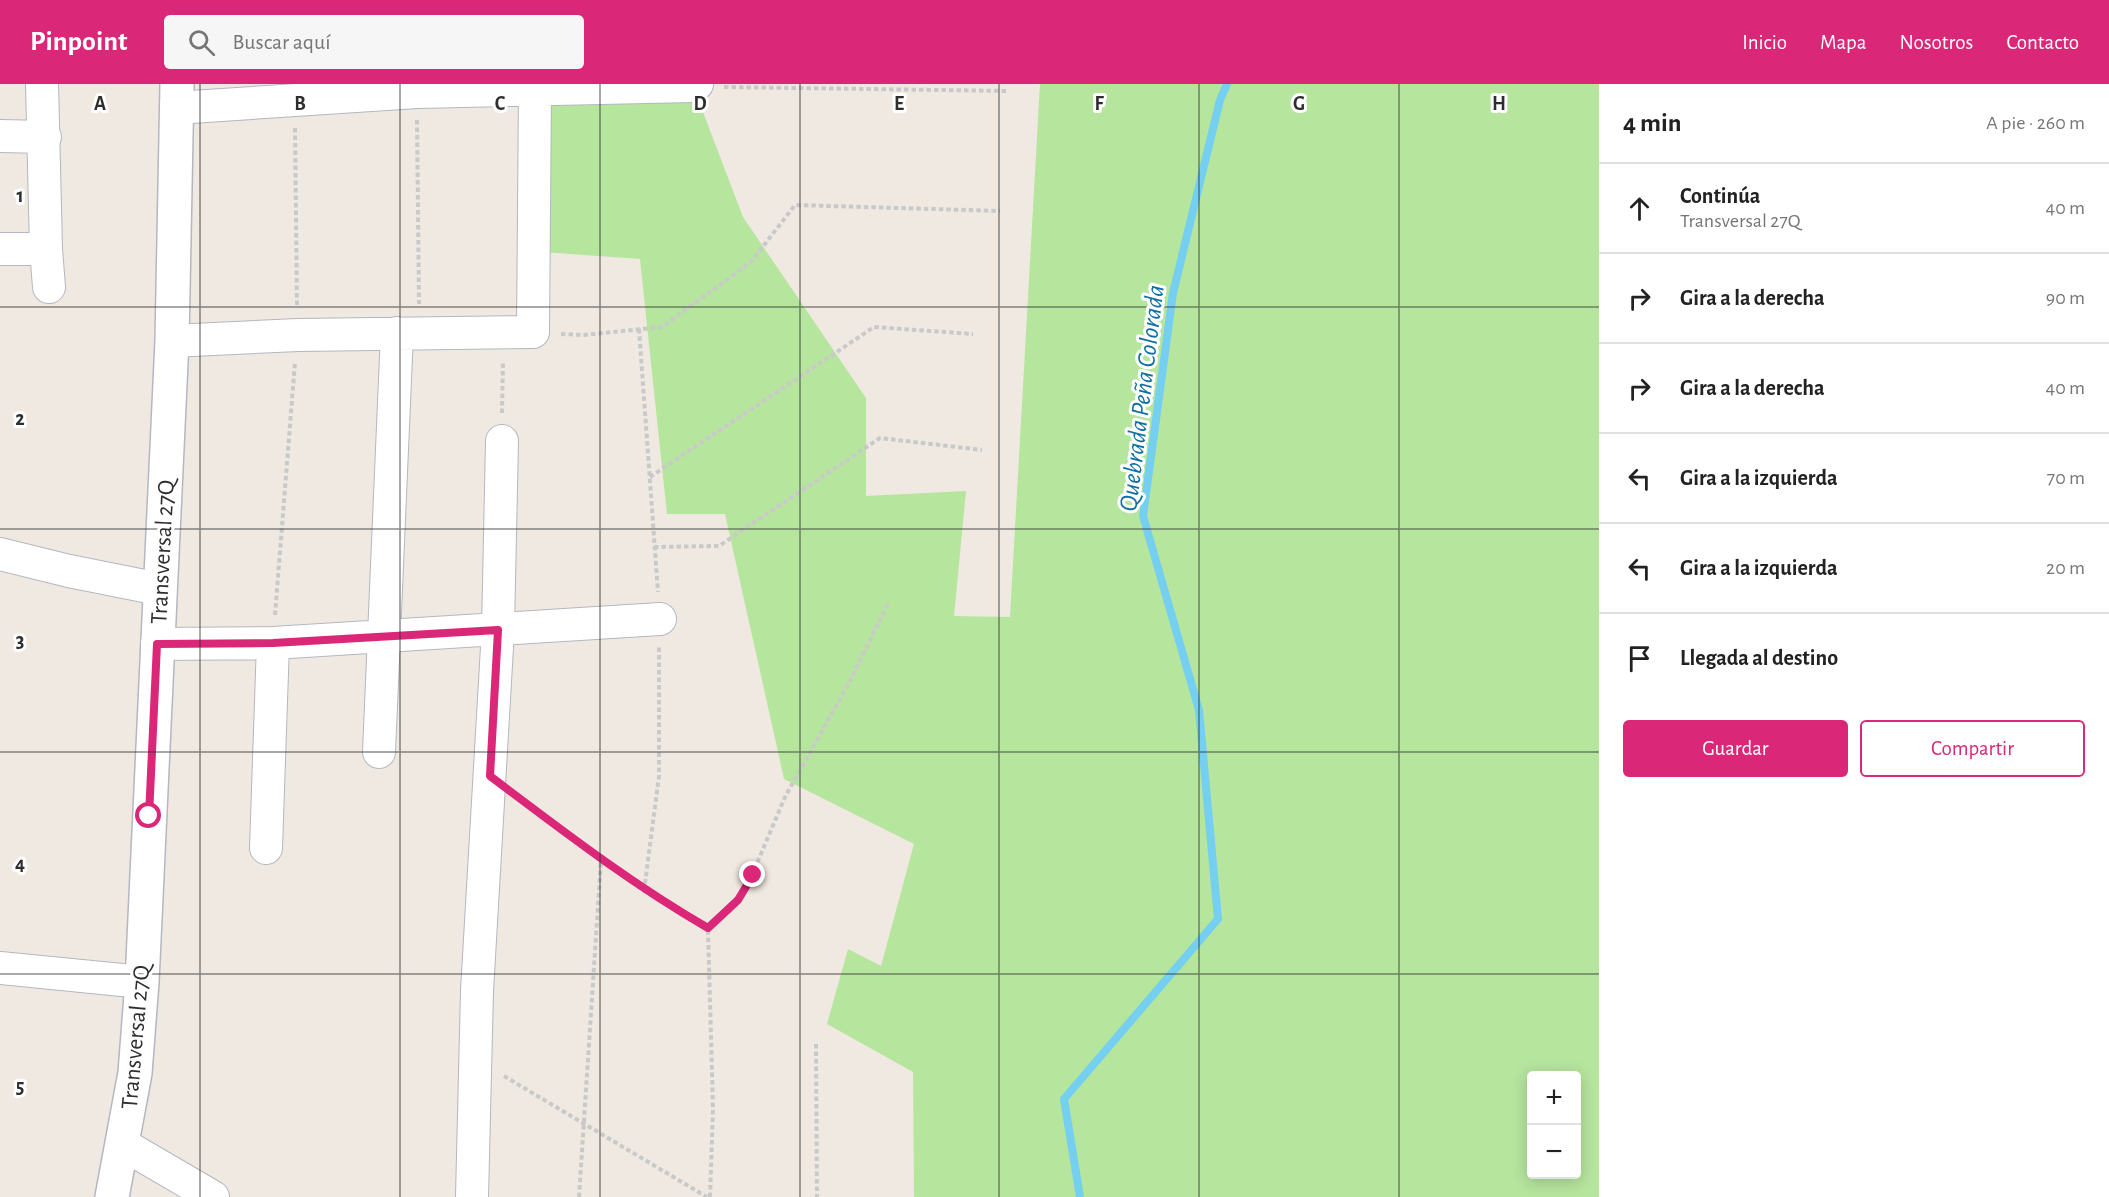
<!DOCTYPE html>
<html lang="es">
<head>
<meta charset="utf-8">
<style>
	:root { --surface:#fff; --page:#f6f6f6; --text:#222; --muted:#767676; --line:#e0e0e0; --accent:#db2777 }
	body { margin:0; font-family:"Alegreya Sans",sans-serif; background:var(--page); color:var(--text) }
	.controls { position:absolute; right:18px; bottom:18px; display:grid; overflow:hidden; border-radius:6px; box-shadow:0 3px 15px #0003 }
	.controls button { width:54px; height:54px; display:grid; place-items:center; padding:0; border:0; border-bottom:2px solid var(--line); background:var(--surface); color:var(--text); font:30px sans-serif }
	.stop { position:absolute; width:18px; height:18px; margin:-14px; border:4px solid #db2777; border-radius:50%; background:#fff }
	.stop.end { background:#db2777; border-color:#fff; box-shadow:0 2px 6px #0008 }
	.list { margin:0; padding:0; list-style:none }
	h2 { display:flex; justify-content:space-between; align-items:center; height:78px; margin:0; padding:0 24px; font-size:26px }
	h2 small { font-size:20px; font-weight:400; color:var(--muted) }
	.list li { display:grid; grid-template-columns:39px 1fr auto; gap:18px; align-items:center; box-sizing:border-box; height:90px; padding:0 24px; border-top:2px solid var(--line) }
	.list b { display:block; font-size:22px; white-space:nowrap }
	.list p { margin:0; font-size:20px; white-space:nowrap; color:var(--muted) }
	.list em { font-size:20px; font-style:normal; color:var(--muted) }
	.actions { display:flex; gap:12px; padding:18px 24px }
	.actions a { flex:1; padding:14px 0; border:2px solid var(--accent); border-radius:6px; text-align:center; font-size:21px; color:var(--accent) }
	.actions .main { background:var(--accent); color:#fff }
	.icon { flex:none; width:33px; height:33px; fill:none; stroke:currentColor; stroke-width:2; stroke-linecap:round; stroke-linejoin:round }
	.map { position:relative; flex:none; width:1599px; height:1113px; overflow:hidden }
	header { display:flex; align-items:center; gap:36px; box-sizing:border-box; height:84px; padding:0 30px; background:var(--accent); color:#fff }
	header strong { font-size:28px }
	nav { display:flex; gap:33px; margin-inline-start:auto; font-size:21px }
	.search { width:420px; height:54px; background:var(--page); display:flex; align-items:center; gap:15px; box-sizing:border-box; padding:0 21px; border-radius:6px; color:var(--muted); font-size:22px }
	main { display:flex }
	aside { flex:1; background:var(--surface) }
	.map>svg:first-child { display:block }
</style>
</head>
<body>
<header>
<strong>Pinpoint</strong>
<div class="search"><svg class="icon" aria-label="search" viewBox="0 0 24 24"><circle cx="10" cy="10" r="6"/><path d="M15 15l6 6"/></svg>Buscar aquí</div>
<nav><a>Inicio</a><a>Mapa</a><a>Nosotros</a><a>Contacto</a></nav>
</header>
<main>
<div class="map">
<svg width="1599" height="1113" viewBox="0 0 1599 1113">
	<rect width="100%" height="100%" fill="#efe9e1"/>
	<path fill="#b6e59e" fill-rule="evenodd" d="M547 0 693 2 743 133 866 314V412L966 407 954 532 1010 533 1040 0H1599V1113H914L913 988 827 940 848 865 881 882 914 760 784 695 725 430H667L640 175 542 168ZM1532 992H1576V1090H1532Z"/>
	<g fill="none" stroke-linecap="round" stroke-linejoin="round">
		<path stroke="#75cff0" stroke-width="8" d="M1080 1113 1064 1015 1218 835 1199 626 1143 432 1173 209 1220 16 1227 0"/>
		<defs>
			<path id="street" d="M42 0 46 165 49 203
				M176 24 417 8 693 2 697 0
				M0 52 45 53
				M0 165H46
				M172 257 298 251 533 248 535 4
				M0 470 69 487 159 505
				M157 560 273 559 660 535
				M379 668 397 249
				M266 764 273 559
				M0 884 142 898
				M124 1061 213 1113
				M472 1113 477 907 498 546 502 357"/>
			<path id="secondary" d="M112 1113 135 989 142 898 172 257 177 0"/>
		</defs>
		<use href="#street" stroke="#b4b7c1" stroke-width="34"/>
		<use href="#secondary" stroke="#b4b7c1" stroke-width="36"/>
		<path stroke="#c9c9c9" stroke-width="4" stroke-dasharray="4.5 3" stroke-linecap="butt" d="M724 3 1009 7
			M417 36 419 220
			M295 44 297 223
			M639 245 658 508
			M561 250 583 251 662 243 751 178 795 121 1000 127
			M502 329 503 277
			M650 393 874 243 973 250
			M654 463 719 462 880 354 982 366
			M275 531 295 278
			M517 712 644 807 708 845
			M644 807 659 692V563
			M816 960 817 1113
			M504 992 707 1113
			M579 1113 601 776
			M710 1113 713 1025 708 845 747 803 785 713 850 597 889 517"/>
		<use href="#street" stroke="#fff" stroke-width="32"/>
		<use href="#secondary" stroke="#fff" stroke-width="33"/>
	</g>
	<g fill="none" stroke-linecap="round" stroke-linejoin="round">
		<path stroke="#db2777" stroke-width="8" d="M149 732 157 560 273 559 498 546 490 692C563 747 629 798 708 844L738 816 753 791"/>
	</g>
	<path fill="none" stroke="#2e2e2e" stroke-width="1.5" stroke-opacity="0.55" d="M200 0V1113M400 0V1113M600 0V1113M800 0V1113M999 0V1113M1199 0V1113M1399 0V1113M0 223H1599M0 445H1599M0 668H1599M0 890H1599"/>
	<g text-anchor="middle" stroke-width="6" stroke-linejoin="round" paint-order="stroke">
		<g font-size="24" fill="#2e2e2e" stroke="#fff">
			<text transform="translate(162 468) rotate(-87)" y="8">Transversal 27Q</text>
			<text transform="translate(135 953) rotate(-85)" y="8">Transversal 27Q</text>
		</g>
		<g font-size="26" font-style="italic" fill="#0d6fa3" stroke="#fff">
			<text transform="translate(1141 314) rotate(-83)" y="9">Quebrada Peña Colorada</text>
		</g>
	</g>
	<g font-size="20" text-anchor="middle" font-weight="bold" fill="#2e2e2e" stroke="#fff" stroke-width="6" stroke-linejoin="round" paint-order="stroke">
		<text x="100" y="26">A</text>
		<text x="300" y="26">B</text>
		<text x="500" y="26">C</text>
		<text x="700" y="26">D</text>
		<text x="899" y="26">E</text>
		<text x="1099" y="26">F</text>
		<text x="1299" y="26">G</text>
		<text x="1499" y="26">H</text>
		<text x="20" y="118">1</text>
		<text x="20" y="341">2</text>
		<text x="20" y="563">3</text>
		<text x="20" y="786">4</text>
		<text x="20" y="1009">5</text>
	</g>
</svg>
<div class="controls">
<button>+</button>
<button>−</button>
</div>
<div class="stop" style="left:149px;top:732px"></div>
<div class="stop end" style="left:753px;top:791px"></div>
</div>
<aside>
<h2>4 min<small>A pie · 260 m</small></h2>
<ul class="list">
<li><svg class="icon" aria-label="ahead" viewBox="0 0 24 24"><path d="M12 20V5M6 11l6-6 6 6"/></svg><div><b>Continúa</b><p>Transversal 27Q</p></div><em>40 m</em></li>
<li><svg class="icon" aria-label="right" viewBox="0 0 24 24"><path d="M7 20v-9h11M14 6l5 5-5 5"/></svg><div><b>Gira a la derecha</b></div><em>90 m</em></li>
<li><svg class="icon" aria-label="right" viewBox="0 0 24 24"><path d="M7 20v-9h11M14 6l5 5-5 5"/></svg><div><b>Gira a la derecha</b></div><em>40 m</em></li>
<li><svg class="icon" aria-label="left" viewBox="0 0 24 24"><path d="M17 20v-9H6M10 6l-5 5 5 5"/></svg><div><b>Gira a la izquierda</b></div><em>70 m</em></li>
<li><svg class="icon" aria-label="left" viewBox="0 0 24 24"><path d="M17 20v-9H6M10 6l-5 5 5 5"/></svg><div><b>Gira a la izquierda</b></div><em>20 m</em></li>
<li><svg class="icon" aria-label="arrive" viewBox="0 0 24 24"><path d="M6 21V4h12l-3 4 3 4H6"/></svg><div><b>Llegada al destino</b></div></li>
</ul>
<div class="actions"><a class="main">Guardar</a><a>Compartir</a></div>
</aside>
</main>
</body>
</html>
